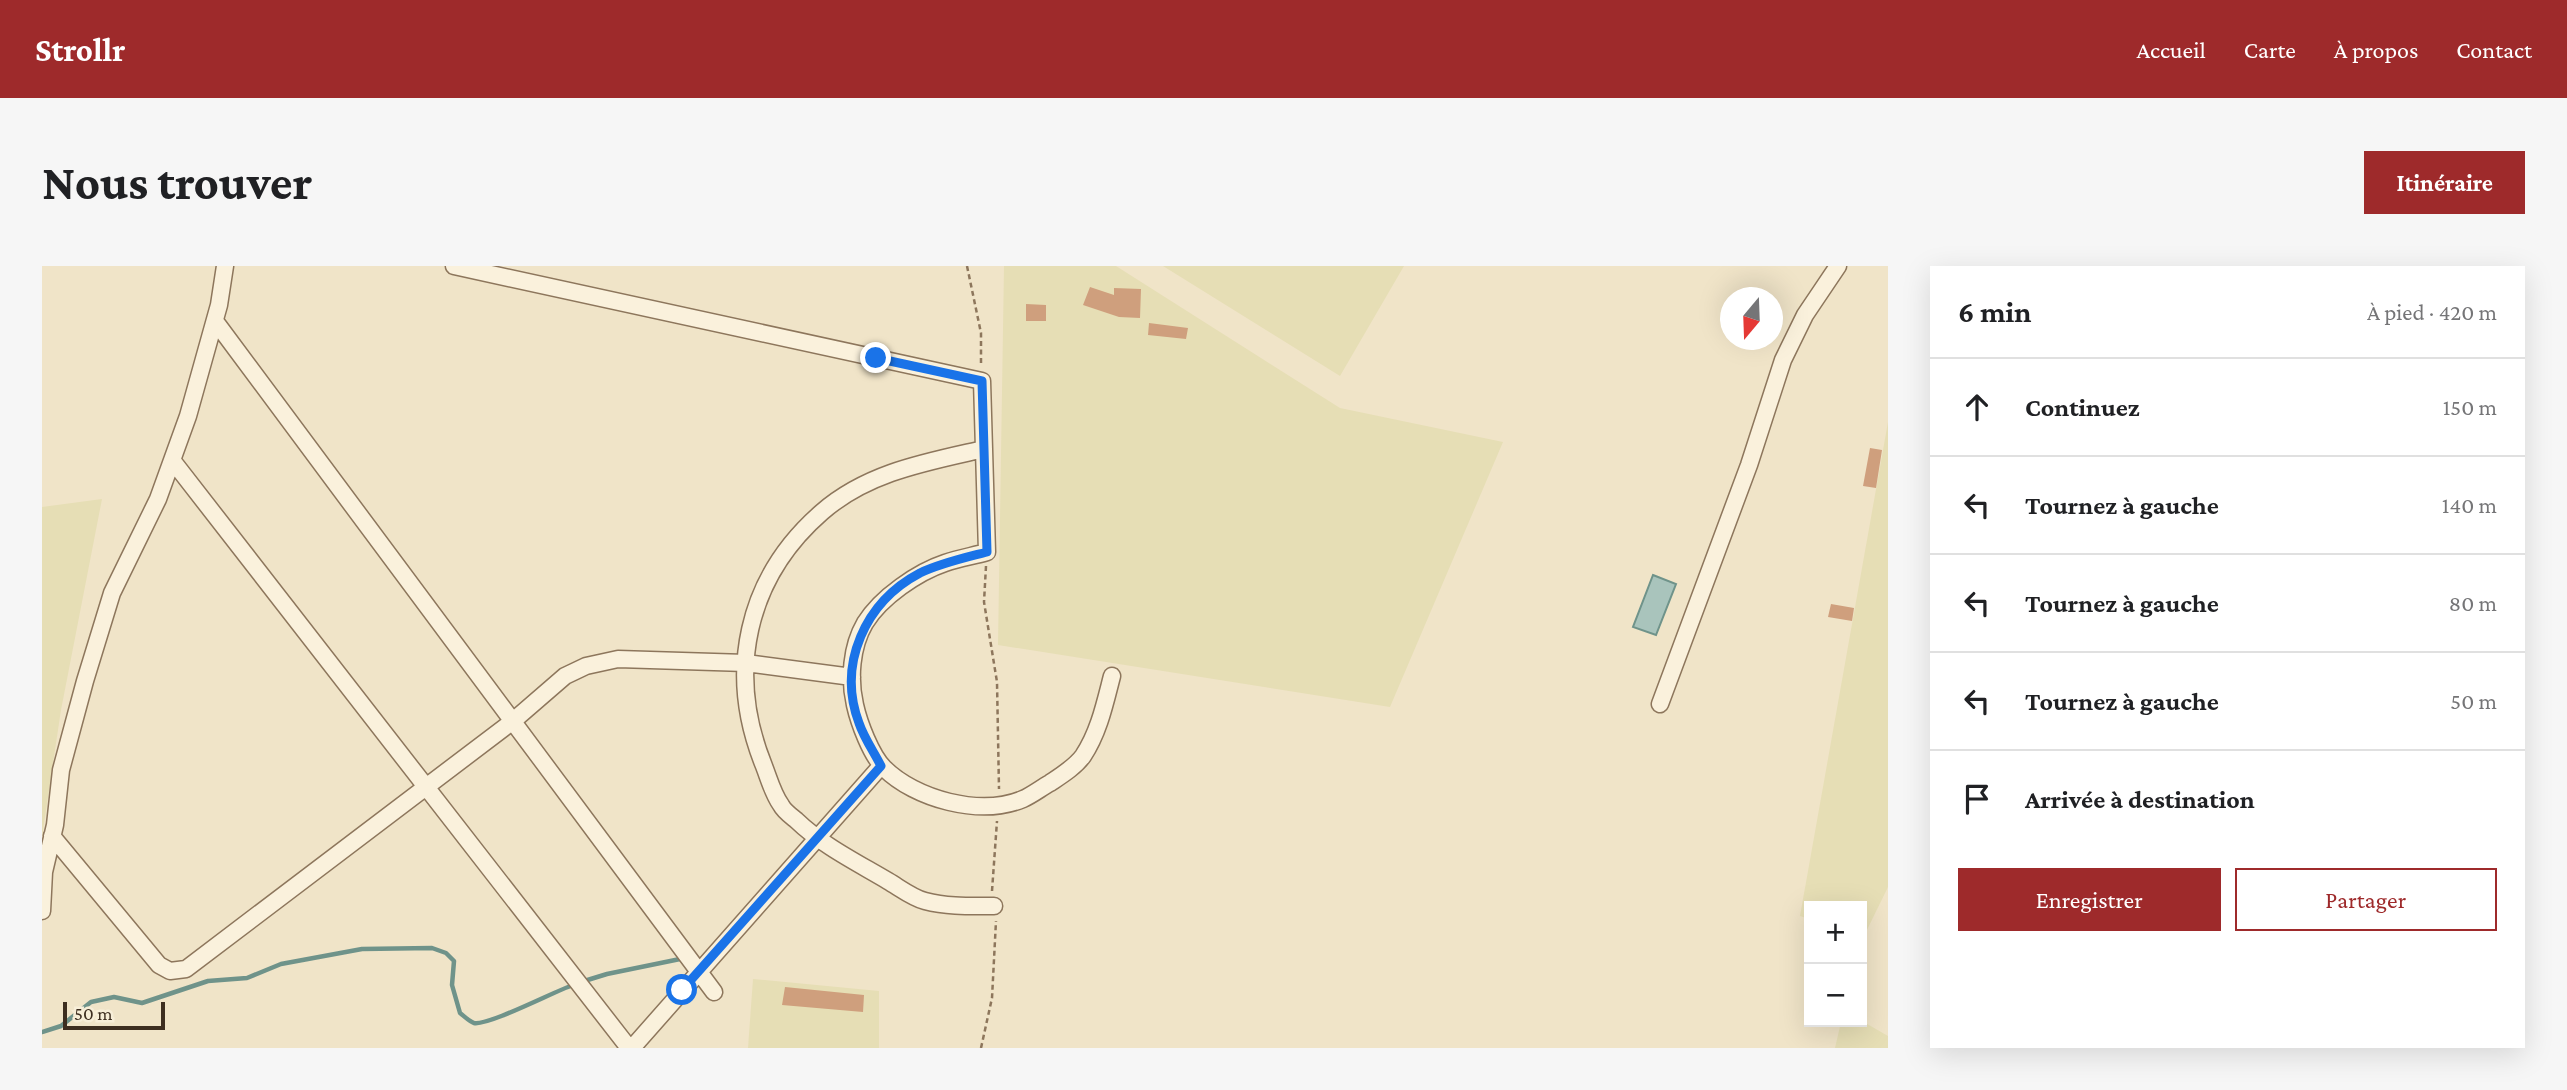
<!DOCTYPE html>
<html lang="fr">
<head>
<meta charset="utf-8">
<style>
	:root { --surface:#fff; --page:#f6f6f6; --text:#202124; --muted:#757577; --line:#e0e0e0; --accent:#9e2a2b }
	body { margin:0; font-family:"Crimson Pro",serif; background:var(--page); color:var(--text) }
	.controls { position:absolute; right:21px; bottom:21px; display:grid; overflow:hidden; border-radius:0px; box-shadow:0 7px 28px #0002 }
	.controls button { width:63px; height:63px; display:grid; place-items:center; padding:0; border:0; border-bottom:2px solid var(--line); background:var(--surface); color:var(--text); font:35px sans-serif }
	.compass { position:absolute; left:1678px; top:21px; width:63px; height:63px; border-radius:50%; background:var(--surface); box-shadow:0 7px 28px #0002; rotate:199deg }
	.scale { position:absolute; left:21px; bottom:18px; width:102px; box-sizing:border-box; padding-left:7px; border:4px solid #3d2e20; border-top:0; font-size:19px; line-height:24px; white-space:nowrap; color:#3d2e20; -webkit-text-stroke:5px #f7eed8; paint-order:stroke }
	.stop { position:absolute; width:21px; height:21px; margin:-16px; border:5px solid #1a73e8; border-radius:50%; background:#fff }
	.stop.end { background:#1a73e8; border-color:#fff; box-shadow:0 2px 7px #0008 }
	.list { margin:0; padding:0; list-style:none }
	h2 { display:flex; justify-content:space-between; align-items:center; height:91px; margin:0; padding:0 28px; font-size:30px }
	h2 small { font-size:23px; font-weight:400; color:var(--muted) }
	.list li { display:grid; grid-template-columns:46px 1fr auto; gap:21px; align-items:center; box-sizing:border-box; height:98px; padding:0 28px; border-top:2px solid var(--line) }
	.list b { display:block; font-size:26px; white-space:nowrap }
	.list em { font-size:23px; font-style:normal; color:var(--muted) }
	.actions { display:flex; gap:14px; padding:21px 28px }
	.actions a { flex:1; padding:16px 0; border:2px solid var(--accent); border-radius:0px; text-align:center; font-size:24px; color:var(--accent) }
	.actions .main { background:var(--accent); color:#fff }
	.icon { flex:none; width:38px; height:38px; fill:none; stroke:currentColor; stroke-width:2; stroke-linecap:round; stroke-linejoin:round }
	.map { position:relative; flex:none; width:1846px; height:782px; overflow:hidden; border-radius:0px }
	header { display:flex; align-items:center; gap:42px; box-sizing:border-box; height:98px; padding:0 35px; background:var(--accent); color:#fff }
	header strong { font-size:33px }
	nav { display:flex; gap:38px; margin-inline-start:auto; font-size:24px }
	.intro { display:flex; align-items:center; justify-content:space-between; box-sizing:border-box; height:168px; padding:0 42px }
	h1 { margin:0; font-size:49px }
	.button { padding:18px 32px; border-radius:0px; background:var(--accent); color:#fff; font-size:24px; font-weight:700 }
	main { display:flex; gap:42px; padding:0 42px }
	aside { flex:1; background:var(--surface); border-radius:0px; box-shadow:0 7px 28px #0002 }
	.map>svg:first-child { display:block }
</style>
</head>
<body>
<header>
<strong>Strollr</strong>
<nav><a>Accueil</a><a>Carte</a><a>À propos</a><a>Contact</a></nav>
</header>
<div class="intro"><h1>Nous trouver</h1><a class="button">Itinéraire</a></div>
<main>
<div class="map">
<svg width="1846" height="782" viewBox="0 0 1846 782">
	<rect width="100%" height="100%" fill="#f0e4c8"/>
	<path fill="#e6deb5" d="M962 0H1074L1298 142 1461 176 1348 441 956 379Z
		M1121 0H1362L1298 110Z
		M1846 156V621L1823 668 1820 667V640H1767V653L1758 650Z
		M60 233 19 444 0 571V241Z
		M711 713 837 725V782H706Z
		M1820 755 1846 770V782H1793L1799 756Z"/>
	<path fill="#a9c4bc" stroke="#6f938a" stroke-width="2" d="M1611 309 1634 318 1614 369 1591 361Z"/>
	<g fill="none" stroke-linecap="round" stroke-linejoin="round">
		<path stroke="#6f938a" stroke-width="4.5" d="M539 716 565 708 643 692
			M0 766 19 760 49 736 72 731 100 737 166 715 205 712 239 698 320 683 390 682 404 687 412 695 410 719 418 747C422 750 428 756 432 757 446 760 511 726 531 719"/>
	</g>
	<path fill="#cf9f7d" d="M1048 21 1072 29V22L1099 23 1098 52 1077 51 1041 39Z
		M984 38 1004 39V55H984Z
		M1107 57 1146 62 1144 73 1106 69Z
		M1828 182 1840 184 1834 222 1821 220Z
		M1789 338 1812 342 1810 355 1786 351Z
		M743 721 822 729 821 746 740 739Z"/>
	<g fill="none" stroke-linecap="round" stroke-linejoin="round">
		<defs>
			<path id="minor" d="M412 0 940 115 945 286C931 290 917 292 903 297 876 306 839 331 823 357 809 381 807 413 813 439 817 457 829 489 842 502 873 533 938 551 981 533 990 529 999 522 1008 517 1020 509 1033 501 1041 490 1057 466 1063 437 1070 410
				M173 55 672 726
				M942 183C885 196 826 206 780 246 704 312 684 407 722 500 727 513 731 528 739 539 742 545 749 550 754 554 781 580 814 596 846 615 858 622 871 632 883 635 906 641 929 640 952 640
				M130 194 587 782
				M1618 438 1707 199 1741 94 1763 49 1796 0
				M10 570 117 699 128 705 144 703 471 455 523 410 544 400 576 393 704 397 810 411
				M0 645 2 606 13 559 19 504 43 415 70 327 116 233 146 150 177 39 183 0
				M590 782 839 500"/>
		</defs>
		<use href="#minor" stroke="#8d765c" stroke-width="19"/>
		<path stroke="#8d765c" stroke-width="2.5" stroke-dasharray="5 3.5" stroke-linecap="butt" d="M925 0 939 67V100
			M944 300 942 336 955 416 957 523
			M950 625 955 555
			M939 782 950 732 954 655"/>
		<use href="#minor" stroke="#faf1dc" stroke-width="16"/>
	</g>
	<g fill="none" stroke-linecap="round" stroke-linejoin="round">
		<path stroke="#1a73e8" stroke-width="9" d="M640 724 839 500C832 486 822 472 817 457 795 398 823 336 878 307 899 297 922 292 945 286L940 115 834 92"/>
	</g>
</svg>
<div class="controls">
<button>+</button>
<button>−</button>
</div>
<svg class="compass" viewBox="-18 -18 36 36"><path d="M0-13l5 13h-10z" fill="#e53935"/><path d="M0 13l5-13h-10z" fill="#757577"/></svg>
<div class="scale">50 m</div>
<div class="stop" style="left:640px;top:724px"></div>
<div class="stop end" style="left:834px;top:92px"></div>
</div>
<aside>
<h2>6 min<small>À pied · 420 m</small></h2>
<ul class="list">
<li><svg class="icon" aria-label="ahead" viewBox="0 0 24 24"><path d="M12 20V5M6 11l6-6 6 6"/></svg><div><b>Continuez</b></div><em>150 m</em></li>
<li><svg class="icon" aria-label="left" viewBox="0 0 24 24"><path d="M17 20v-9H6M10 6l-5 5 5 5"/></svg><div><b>Tournez à gauche</b></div><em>140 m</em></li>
<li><svg class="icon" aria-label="left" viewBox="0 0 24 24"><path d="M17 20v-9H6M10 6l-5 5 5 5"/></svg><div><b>Tournez à gauche</b></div><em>80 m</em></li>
<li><svg class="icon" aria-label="left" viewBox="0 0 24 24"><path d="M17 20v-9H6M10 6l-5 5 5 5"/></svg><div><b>Tournez à gauche</b></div><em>50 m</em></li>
<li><svg class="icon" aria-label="arrive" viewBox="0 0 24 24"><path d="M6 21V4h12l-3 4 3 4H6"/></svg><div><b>Arrivée à destination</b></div></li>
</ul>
<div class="actions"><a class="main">Enregistrer</a><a>Partager</a></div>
</aside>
</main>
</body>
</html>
